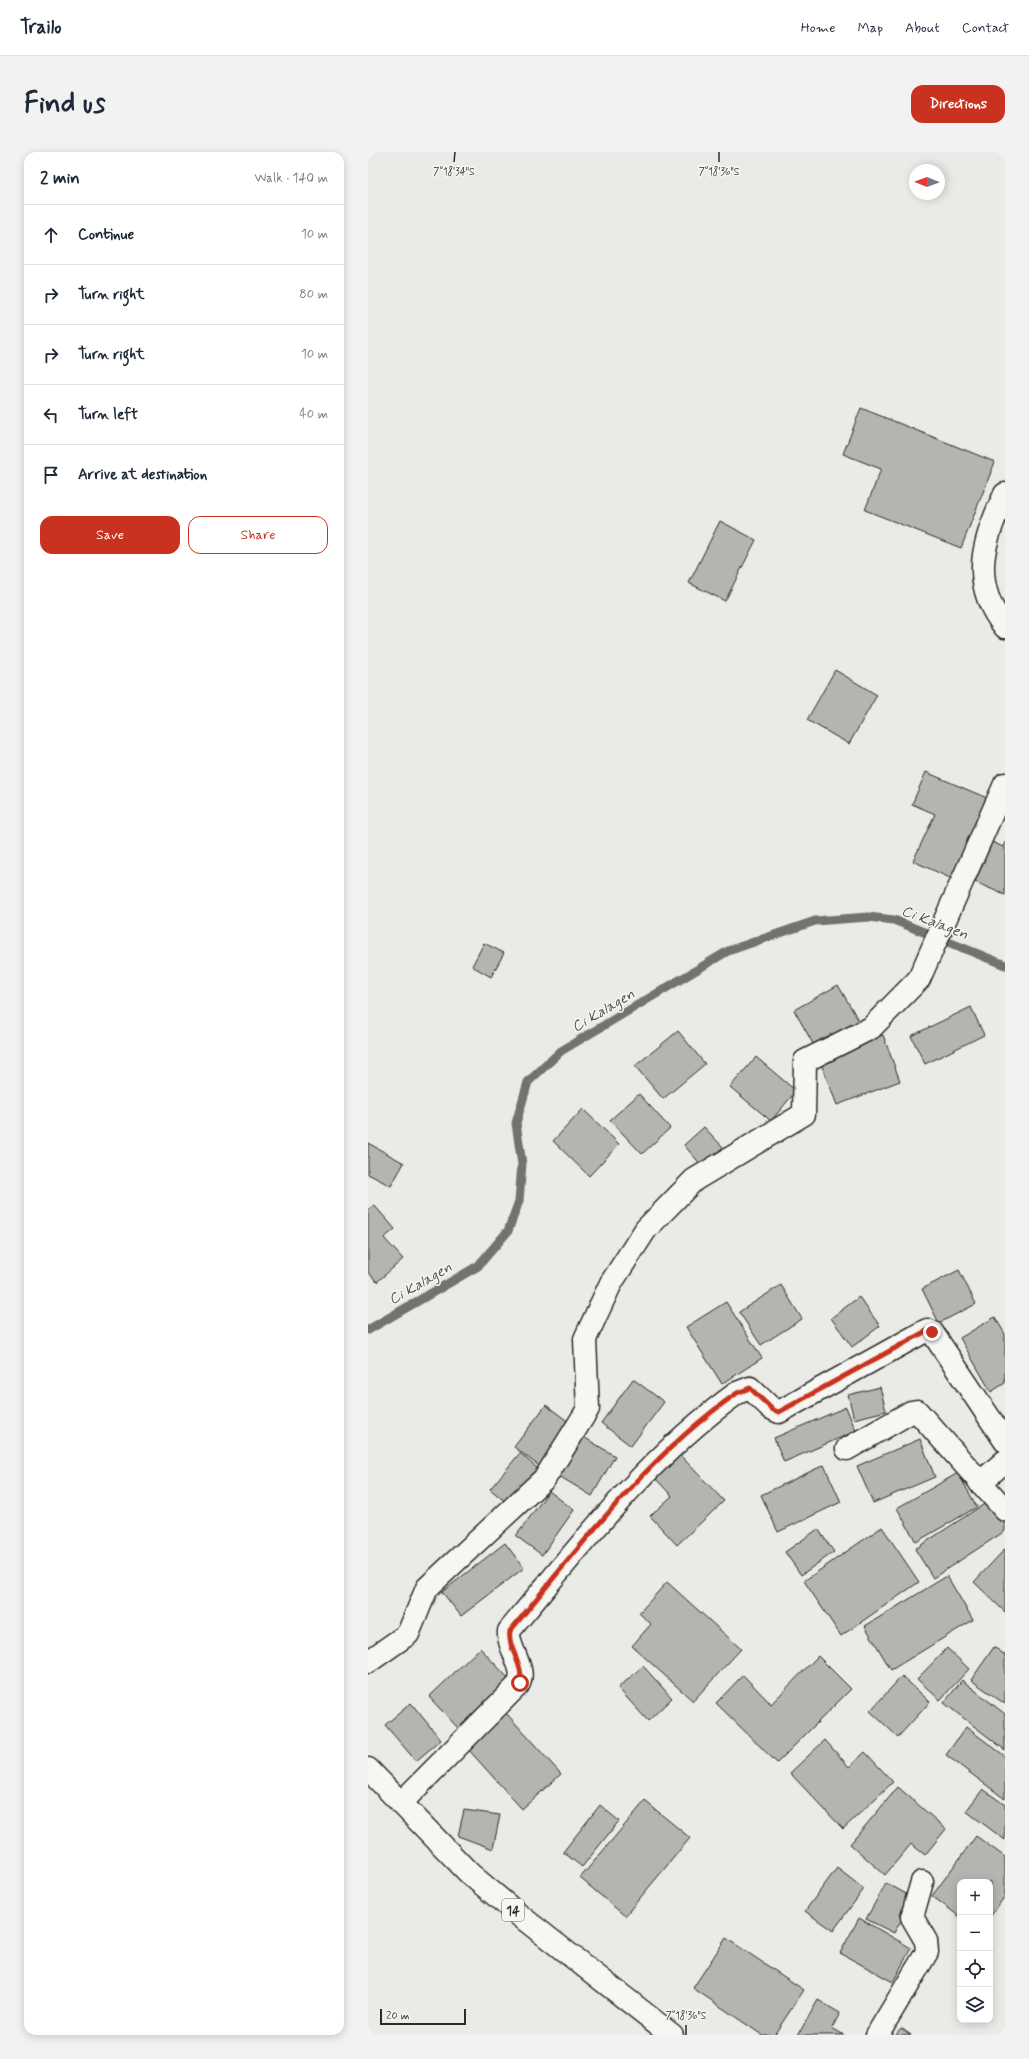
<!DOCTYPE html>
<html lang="en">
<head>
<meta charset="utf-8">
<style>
	:root { --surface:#fff; --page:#f2f2f3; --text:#1f2937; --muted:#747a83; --line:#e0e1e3; --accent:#c8321e }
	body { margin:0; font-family:Mynerve,sans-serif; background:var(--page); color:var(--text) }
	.controls { position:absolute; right:12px; bottom:12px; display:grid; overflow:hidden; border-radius:8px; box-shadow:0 2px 10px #0003 }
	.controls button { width:36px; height:36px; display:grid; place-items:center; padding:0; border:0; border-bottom:1px solid var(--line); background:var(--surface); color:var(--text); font:20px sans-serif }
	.compass { position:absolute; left:541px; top:12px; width:36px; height:36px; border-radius:50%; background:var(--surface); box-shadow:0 2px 10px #0003; rotate:271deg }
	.scale { position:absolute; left:12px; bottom:10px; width:86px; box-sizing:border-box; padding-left:4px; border:2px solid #2b2b2b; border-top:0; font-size:11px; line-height:14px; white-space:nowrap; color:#2b2b2b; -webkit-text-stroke:3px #f6f6f2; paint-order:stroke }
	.stop { position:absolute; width:12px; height:12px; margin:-9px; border:3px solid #c8321e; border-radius:50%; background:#fff }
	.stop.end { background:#c8321e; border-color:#fff; box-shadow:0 1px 4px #0008 }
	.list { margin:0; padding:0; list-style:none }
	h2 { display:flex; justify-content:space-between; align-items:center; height:52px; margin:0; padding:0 16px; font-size:17px }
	h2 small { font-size:13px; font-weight:400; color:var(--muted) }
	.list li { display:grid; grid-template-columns:26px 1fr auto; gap:12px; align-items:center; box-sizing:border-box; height:60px; padding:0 16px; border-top:1px solid var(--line) }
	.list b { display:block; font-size:15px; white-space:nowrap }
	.list em { font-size:13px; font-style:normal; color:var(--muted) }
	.actions { display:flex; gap:8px; padding:12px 16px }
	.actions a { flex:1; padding:9px 0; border:1px solid var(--accent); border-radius:12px; text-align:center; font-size:14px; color:var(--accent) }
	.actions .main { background:var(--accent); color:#fff }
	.icon { flex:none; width:22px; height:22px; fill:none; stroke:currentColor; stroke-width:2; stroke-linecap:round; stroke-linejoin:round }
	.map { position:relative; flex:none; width:637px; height:1883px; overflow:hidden; border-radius:12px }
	header { display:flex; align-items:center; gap:24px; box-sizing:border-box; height:56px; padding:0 20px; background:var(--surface); border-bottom:1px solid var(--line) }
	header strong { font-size:19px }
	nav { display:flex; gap:22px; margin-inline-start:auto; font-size:14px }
	.intro { display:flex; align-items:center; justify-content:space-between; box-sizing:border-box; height:96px; padding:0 24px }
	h1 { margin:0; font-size:28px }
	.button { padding:10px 18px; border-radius:12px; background:var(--accent); color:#fff; font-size:14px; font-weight:700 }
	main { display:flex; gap:24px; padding:0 24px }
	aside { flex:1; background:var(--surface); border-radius:12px; box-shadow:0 2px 10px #0003 }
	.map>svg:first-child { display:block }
</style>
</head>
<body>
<header>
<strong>Trailo</strong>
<nav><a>Home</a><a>Map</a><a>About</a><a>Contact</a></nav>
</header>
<div class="intro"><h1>Find us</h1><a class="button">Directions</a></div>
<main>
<aside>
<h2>2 min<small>Walk · 140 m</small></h2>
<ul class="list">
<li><svg class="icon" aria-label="ahead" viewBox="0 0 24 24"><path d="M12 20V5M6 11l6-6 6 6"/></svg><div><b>Continue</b></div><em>10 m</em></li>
<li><svg class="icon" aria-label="right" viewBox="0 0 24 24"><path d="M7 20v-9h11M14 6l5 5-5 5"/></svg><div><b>Turn right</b></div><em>80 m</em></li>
<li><svg class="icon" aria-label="right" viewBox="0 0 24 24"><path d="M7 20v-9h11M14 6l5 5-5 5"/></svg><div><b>Turn right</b></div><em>10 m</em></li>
<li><svg class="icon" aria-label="left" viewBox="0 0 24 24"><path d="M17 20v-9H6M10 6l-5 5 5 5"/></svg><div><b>Turn left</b></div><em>40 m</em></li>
<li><svg class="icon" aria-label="arrive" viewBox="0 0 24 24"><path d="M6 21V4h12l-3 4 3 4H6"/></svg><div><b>Arrive at destination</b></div></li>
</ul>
<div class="actions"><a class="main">Save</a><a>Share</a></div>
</aside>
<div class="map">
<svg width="637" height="1883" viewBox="0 0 637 1883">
	<rect width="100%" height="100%" fill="#eaeae6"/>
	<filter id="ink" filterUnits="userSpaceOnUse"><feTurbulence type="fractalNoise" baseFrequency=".025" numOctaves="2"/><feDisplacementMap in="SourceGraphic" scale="8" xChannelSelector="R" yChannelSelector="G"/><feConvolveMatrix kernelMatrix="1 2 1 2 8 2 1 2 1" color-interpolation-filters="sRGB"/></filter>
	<g filter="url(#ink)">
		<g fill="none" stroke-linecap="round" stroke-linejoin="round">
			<path stroke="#727270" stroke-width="9" d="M0 1178 110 1114 140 1079 151 1049 154 1012 148 971 160 930 193 899 360 799 447 769 500 765 526 768 637 813"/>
		</g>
		<path fill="#b4b4b1" stroke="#2b2b2b" d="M493 256 627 310 593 396 497 358 513 317 475 302Z
			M352 369 388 388 357 449 321 431Z
			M467 518 509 543 481 592 439 568Z
			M558 620 619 646 584 727 545 709 567 662 544 652Z
			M624 690 635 695 637 690V743L607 730Z
			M116 791 136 801 123 825 104 814Z
			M470 833 492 871 448 897 426 858Z
			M603 855 616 883 557 912 543 884Z
			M310 879 337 912 295 947 267 914Z
			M515 883 532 929 469 953 451 907Z
			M388 905 428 939 403 969 362 935Z
			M271 942 302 976 274 1002 242 968Z
			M215 957 251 992 221 1024 185 989Z
			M336 975 355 995 334 1014 316 993Z
			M0 991 36 1011 23 1034 0 1022Z
			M6 1053 27 1077 16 1086 35 1107 9 1130 0 1120V1058Z
			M591 1118 608 1152 571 1171 554 1137Z
			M413 1133 434 1167 393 1193 371 1160Z
			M491 1145 512 1174 484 1195 463 1166Z
			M358 1150 394 1206 354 1232 318 1175Z
			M627 1165 637 1182V1231L623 1240 592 1186Z
			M265 1227 296 1250 263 1294 233 1271Z
			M512 1235 518 1259 486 1267 480 1243Z
			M178 1253 202 1271 171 1314 146 1295Z
			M478 1255 488 1279 416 1310 406 1286Z
			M214 1284 247 1304 224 1344 191 1324Z
			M552 1287 567 1325 505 1351 489 1314Z
			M152 1301 170 1317 140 1352 122 1337Z
			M311 1302 356 1349 309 1393 282 1364 304 1344 286 1325Z
			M456 1313 473 1350 410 1380 393 1343Z
			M590 1321 609 1355 548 1390 529 1356Z
			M181 1339 206 1358 174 1403 148 1384Z
			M621 1349 637 1373V1379L565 1426 547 1397Z
			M514 1375 551 1430 473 1484 436 1429Z
			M450 1377 466 1400 433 1423 417 1400Z
			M137 1391 156 1416 93 1464 74 1440Z
			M637 1397V1460L606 1430Z
			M579 1424 605 1468 523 1518 497 1474Z
			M299 1430 373 1497 325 1549 264 1494 283 1472 271 1461Z
			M626 1495 637 1503V1552L603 1528Z
			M112 1496 141 1527 90 1576 61 1545Z
			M579 1496 601 1517 572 1548 549 1527Z
			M450 1504 483 1537 409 1611 348 1551 375 1523 403 1552Z
			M275 1514 304 1546 280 1569 250 1536Z
			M534 1524 562 1550 530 1585 502 1559Z
			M594 1528 637 1562V1598L576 1551Z
			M43 1551 73 1588 48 1609 17 1573Z
			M138 1561 193 1622 154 1657 99 1596Z
			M598 1575 637 1604V1647L578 1603Z
			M457 1588 481 1615 497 1600 525 1630 475 1677 422 1621Z
			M530 1635 578 1677 557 1703 543 1692 517 1723 482 1692Z
			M615 1637 637 1653V1688L598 1659Z
			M277 1649 322 1686 257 1764 212 1726Z
			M232 1653 251 1669 214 1715 195 1700Z
			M96 1658 132 1663 125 1697 90 1684Z
			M608 1684 637 1705V1744L622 1765V1730H592V1765L564 1744Z
			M469 1716 496 1737 465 1779 437 1759Z
			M518 1731 546 1746 526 1781 498 1767Z
			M491 1766 543 1796 525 1830 472 1801Z
			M358 1786 436 1838 406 1883H394L325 1836Z
			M450 1848 472 1861 464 1876 476 1883H430Z
			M533 1876 543 1883H527Z"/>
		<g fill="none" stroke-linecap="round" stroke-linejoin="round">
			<defs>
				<path id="minor" d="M637 342C615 388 601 431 637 475
					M479 1297 543 1260 549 1259 637 1358
					M612 1331 637 1309
					M0 1510 40 1482 59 1436 177 1326 220 1257 217 1187 243 1131 278 1077 326 1028 436 962 437 909 503 876 551 827 637 632
					M33 1651 150 1533C160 1517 139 1497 141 1479 212 1394 279 1306 369 1241L382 1236 403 1256 411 1260 559 1178 564 1180 637 1289
					M509 1883 559 1800 558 1789 544 1765 554 1730"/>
				<path id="highway" d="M0 1617 102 1722 151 1763 304 1883"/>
			</defs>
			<use href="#minor" stroke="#2b2b2b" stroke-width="25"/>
			<use href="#highway" stroke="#2b2b2b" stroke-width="25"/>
			<use href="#minor" stroke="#f6f6f2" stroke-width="22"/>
			<use href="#highway" stroke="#f6f6f2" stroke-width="22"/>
		</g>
	</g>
	<g fill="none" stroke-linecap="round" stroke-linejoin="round" filter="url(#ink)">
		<path stroke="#c8321e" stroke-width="5" d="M152 1531C157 1514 139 1496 142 1479 212 1395 278 1305 369 1241L382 1236 405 1258 411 1260 560 1178 564 1180"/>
	</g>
	<path fill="none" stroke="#2b2b2b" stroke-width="1.5" d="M86 10 87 0M351 10V0M318 1883V1873"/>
	<g text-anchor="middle" stroke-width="3" stroke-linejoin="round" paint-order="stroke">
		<rect fill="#f6f6f2" stroke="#686867" stroke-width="1" x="134" y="1747" width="22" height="22" rx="3"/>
		<g font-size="13" font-weight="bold" fill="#2b2b2b">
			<text x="145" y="1763">14</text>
		</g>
		<g font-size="15" font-style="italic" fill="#545453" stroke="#f6f6f2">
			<text transform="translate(567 770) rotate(21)" y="5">Ci Kalagen</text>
			<text transform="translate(235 858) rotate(-31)" y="5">Ci Kalagen</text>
			<text transform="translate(52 1131) rotate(-30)" y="5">Ci Kalagen</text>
		</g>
	</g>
	<g font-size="10" text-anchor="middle" fill="#2b2b2b" stroke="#f6f6f2" stroke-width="3" stroke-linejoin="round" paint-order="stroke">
		<text x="86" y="23">7°18'34"S</text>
		<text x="351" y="23">7°18'36"S</text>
		<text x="318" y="1867">7°18'36"S</text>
	</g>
</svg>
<div class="controls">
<button>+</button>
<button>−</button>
<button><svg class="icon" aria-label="locate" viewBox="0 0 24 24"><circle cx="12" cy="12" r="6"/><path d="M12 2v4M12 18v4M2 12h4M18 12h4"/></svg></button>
<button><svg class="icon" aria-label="layers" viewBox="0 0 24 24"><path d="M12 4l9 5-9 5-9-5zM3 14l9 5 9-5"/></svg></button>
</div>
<svg class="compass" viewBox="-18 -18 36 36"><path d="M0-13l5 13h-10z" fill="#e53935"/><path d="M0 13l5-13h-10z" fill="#747a83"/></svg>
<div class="scale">20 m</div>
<div class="stop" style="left:152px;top:1531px"></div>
<div class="stop end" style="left:564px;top:1180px"></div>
</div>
</main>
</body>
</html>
